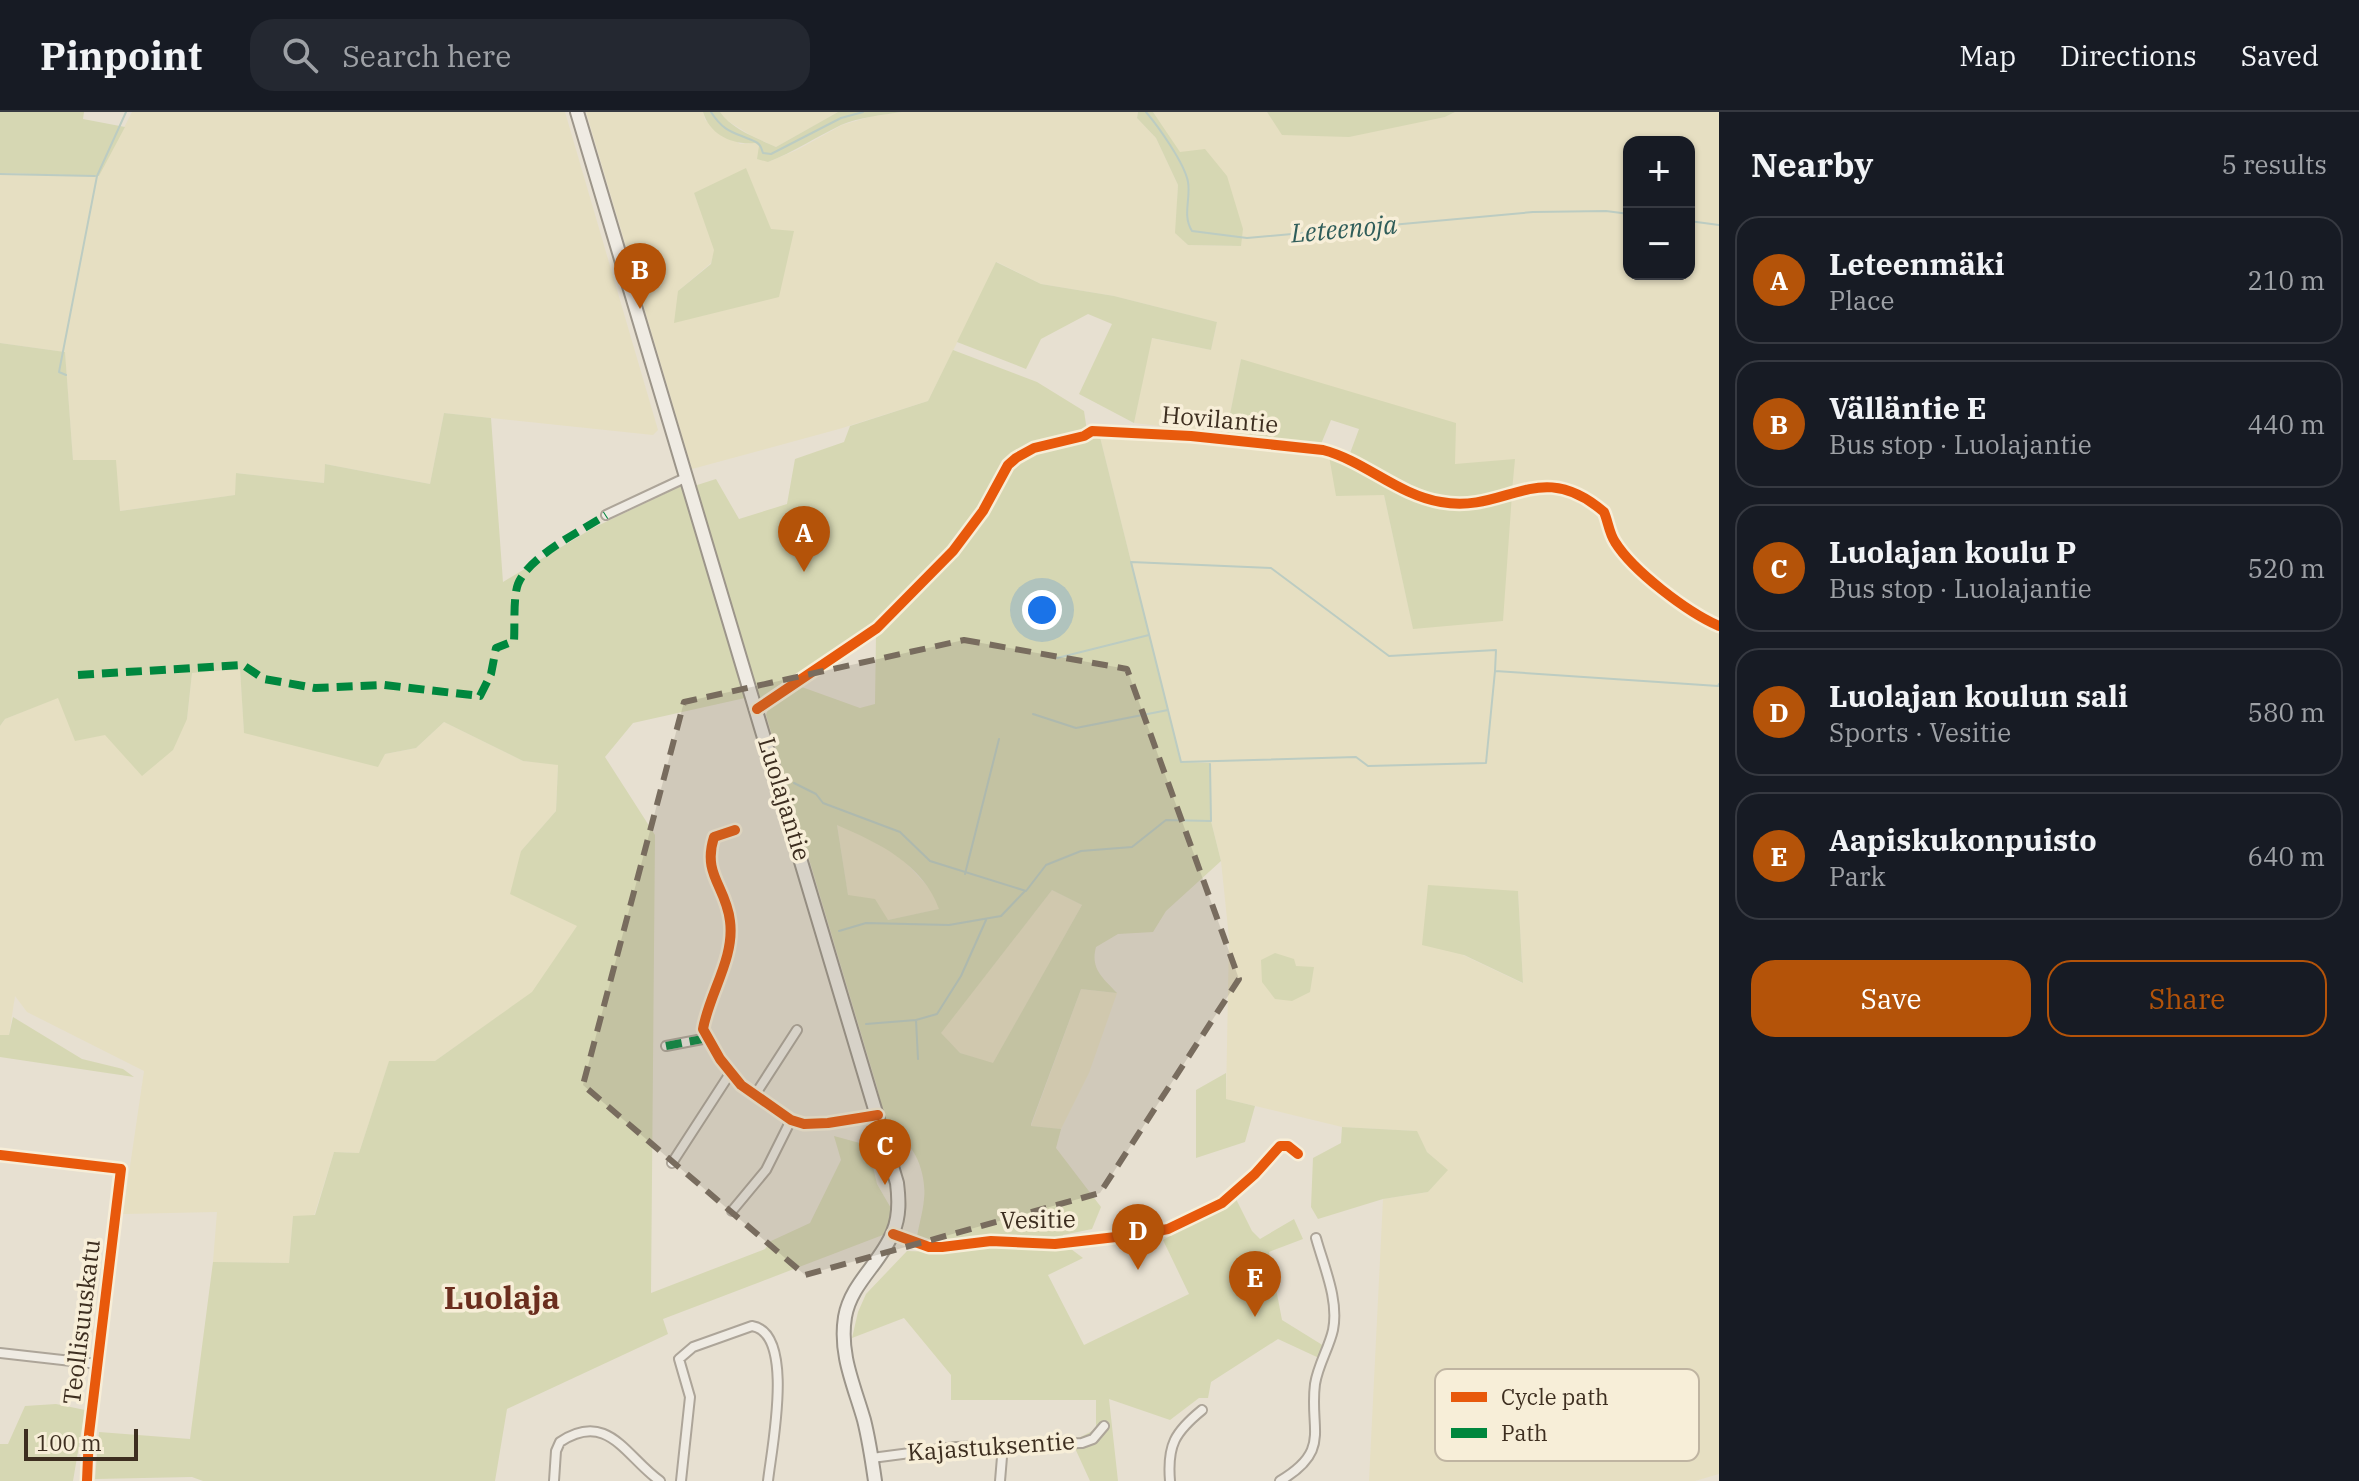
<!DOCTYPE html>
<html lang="en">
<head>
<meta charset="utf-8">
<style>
	:root { --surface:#171b24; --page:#242831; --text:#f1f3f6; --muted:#9ea1a6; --line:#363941; --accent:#b45309 }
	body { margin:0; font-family:"IBM Plex Serif",serif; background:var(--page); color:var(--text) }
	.controls { position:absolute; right:24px; top:24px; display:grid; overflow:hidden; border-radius:16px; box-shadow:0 2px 6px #0004 }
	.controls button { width:72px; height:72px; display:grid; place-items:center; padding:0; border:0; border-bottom:2px solid var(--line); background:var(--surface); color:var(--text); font:40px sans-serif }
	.scale { position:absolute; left:24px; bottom:20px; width:114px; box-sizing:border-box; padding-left:8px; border:4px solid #3d2e20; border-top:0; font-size:22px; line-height:28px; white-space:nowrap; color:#3d2e20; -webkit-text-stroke:6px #f7eed8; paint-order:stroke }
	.you { position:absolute; left:1042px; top:498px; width:28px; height:28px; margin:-20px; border:6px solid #fff; border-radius:50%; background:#1a73e8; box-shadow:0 0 0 12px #1a73e833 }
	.badge { display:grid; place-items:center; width:52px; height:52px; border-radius:50%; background:var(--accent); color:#fff; font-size:26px; font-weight:700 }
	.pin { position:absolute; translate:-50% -66px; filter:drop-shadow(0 2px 4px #0008) }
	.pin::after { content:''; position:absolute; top:42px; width:28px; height:24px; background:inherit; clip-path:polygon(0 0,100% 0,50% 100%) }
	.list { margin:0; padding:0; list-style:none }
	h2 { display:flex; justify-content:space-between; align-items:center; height:104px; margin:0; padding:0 32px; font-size:34px }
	h2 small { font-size:26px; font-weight:400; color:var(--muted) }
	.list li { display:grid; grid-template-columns:52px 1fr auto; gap:24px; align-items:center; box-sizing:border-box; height:128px; margin:0 16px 16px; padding:0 16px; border:2px solid var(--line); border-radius:24px }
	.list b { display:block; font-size:30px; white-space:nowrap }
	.list p { margin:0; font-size:26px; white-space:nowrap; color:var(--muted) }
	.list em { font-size:26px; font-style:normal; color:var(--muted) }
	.actions { display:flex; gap:16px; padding:24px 32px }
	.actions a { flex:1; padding:18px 0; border:2px solid var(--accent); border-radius:24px; text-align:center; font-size:28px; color:var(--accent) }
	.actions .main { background:var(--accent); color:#fff }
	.icon { flex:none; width:44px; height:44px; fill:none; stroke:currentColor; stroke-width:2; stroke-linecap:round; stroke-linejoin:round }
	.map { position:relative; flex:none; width:1719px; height:1369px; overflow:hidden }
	header { display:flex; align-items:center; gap:48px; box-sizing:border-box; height:112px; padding:0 40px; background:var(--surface); border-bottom:2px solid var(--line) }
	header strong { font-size:38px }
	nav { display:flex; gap:44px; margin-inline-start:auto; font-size:28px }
	.search { width:560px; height:72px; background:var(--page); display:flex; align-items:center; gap:20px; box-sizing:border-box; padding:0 28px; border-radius:24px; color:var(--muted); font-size:30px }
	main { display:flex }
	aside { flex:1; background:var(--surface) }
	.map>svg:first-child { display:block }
</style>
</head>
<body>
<header>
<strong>Pinpoint</strong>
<div class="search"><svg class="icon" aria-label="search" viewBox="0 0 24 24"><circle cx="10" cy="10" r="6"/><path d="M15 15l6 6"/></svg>Search here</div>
<nav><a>Map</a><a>Directions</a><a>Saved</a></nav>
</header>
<main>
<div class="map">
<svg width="1719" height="1369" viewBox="0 0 1719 1369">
	<rect width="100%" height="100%" fill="#e7e0d1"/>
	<path fill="#e6dfc2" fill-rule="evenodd" d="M132 0H565L658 318 653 323 444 301 430 372 325 352 324 371 237 361 236 383 119 399 73 348 65 240 0 231V61L99 64Z
		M586 0H703L705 8 740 32 755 31 759 34 768 50 797 38 842 13 873 4 902 0H1138L1137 6 1156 26 1178 73 1176 121 1188 133 1241 134 1153 0H1267L1283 23 1445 5 1455 0H1719V1362L1695 1369H1369L1383 1087 1428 1080 1447 1058 1427 1040 1416 1019 1342 1015 1226 987 1229 826 1221 749 1211 709 1210 651 1181 650 1100 325 1136 324 1329 344 1384 383 1413 516 1455 353 1241 247 1226 322 1134 311 1151 226 1211 238 1217 210 1114 184 1041 172 997 150 928 289 839 317 692 357ZM1629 30H1689V162H1629ZM694 81 771 117 678 179 711 151 715 138ZM1518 779 1523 871H1522L1463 843Z
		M720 0H838L776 35 752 24 723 6Z
		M240 557 244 620 385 642 416 636 444 610 523 649 558 652 556 699 521 739 578 813 533 880 435 949 389 950 359 1041 334 1040 314 1104H293L289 1151 213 1150 217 1100 123 1102 144 959 27 900 15 884 9 923H0V614L5 607 59 585 187 607 192 561Z
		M837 712 882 733 903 748 933 780 940 797 888 808 848 784Z
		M1052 778 1082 793 993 952 960 941 940 921Z
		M1081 877 1117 881 1089 961 1061 1017 1031 1014Z"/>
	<path fill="#d6d7b3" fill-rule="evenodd" d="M0 0H84L83 7 125 15 99 64 0 61Z
		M703 0H720C731 17 759 27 776 35L838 0H902C882 3 860 5 841 13 816 25 794 40 768 50L757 47 759 34 755 31C732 33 710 23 703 0Z
		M1138 0H1153L1180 40 1205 37 1227 64 1243 117 1241 134 1188 133 1175 121 1178 73 1156 26 1137 6Z
		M1267 0H1455L1445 5 1349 25 1282 23Z
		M746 56 771 117 794 119 779 185 674 211 678 179 711 152 714 138 694 81Z
		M996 150 1041 172 1114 184 1217 210 1211 238 1152 226 1134 311 1079 282 1112 212 1088 202 1041 227 1026 257 957 230Z
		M0 231 65 240 73 348H116L120 399 235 383 236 361 324 371 325 352 430 372 444 301 491 306 503 470 593 416 681 374 745 586 633 611 605 645 655 723 651 1181 765 1137 771 1129 810 1111 841 1048 834 1024 867 1033 869 1038 877 1072 892 1098 888 1121 663 1207 668 1222 507 1297 495 1369H203L192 1365 95 1367 99 1320 190 1327 213 1150 289 1151 293 1104 315 1103 334 1040 359 1041 389 949H435L532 880 577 814 510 782 521 739 556 699 558 653 523 649 444 610 416 636 385 642 378 655 244 621 240 557 192 561 187 607 173 638 142 664 105 623 75 629 58 586 5 607 0 614Z
		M953 238 1037 270 1084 299 1087 319 1024 335 1013 343 1005 352 981 398 951 438 873 516 760 590 691 375 716 367 739 407 787 392 795 347 844 330 850 314 928 289Z
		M1241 247 1456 311 1455 352 1515 347 1512 379 1462 391 1440 387 1419 380 1349 344 1359 317 1331 308 1321 332 1226 322Z
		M1100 325 1181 650 1210 651 1211 709 1221 749 1166 799 1153 820 1118 822 1096 835C1090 857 1103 866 1117 881L1081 877 1031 1012V1014L1061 1017 1056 1036 1101 1095 1092 1117 1063 1123 1062 1130 989 1124 943 1132 922 1131 917 1125C919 1112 923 1100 924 1087 927 1065 915 1023 888 1024L877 975 766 603 769 595 799 574 860 596 875 592 876 523 956 442 987 400 1011 357 1037 340ZM837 713C879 731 923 752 939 797L888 808 875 787 848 783ZM1052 778 1082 793 993 951 960 941 941 921Z
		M1329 344H1337L1440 392 1512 382 1503 509 1413 517 1384 383 1336 384Z
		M1428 773 1518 779 1523 871 1464 843 1422 833Z
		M1275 841 1294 847 1296 854 1314 855 1310 880 1292 889 1275 887 1262 870 1261 848Z
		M13 905 82 947 123 957 134 965 0 945V923H9Z
		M1226 961V987L1255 994 1245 1030 1196 1046V978Z
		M1342 1015 1417 1019 1427 1040 1448 1058 1428 1080 1383 1087 1318 1107 1311 1095 1313 1046 1341 1031Z
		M1236 1087 1252 1119 1260 1127 1294 1107 1303 1127 1269 1140 1282 1208 1324 1234 1319 1246 1278 1227 1211 1270 1208 1286H1199L1170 1308 1109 1287 1118 1369H1090L1074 1334 1073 1329 1096 1317V1288H951V1263L904 1206 852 1226 858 1200 866 1182 907 1139 938 1140 989 1133 1071 1137 1083 1146 1048 1163 1084 1233 1189 1182 1163 1128Z
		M56 1292 85 1298 73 1369H0V1332H8L25 1294Z"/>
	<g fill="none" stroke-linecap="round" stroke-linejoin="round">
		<path stroke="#bcccc2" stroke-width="2" d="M711 0C725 22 735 20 756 30 761 32 761 36 763 41L771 42 841 6 863 0
			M1146 0C1158 14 1185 52 1188 70 1191 87 1182 103 1192 119L1247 126 1533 100 1606 99 1629 102
			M0 62 95 64
			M1689 109 1719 113
			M66 263 59 260 97 64 126 0
			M1057 546 1149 523
			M1495 559 1486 651 1368 654 1356 645 1181 650 1131 450 1271 456 1389 544 1496 538 1495 559 1718 574 1719 572
			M1033 602 1076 616 1168 598
			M794 671 816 682 823 691 900 720 930 749 1026 779 1046 753 1081 739 1132 735 1166 708 1211 709 1210 652
			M965 762 999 627
			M839 819 866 811 949 813 1001 804 1025 779
			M866 912 916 908
			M918 947 916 908 937 902 961 864 986 808"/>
		<defs>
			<path id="minor" d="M606 403 685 366
				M757 597 877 516 953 439 983 399 1008 353 1016 346 1034 336 1084 324 1092 319 1191 324 1323 338C1365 349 1398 383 1441 390 1507 402 1539 344 1604 400 1608 409 1609 421 1615 430 1633 459 1687 500 1719 514
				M735 718 714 725C702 763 726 774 730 809 735 846 709 882 703 917L720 947 741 973 791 1008 804 1012 828 1011 878 1003
				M666 934 708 926
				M755 983 797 918
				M0 1043 121 1057 89 1322 87 1369
				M672 1051 731 960
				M732 1099 766 1058 791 1008
				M893 1122 929 1135H942L991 1129 1055 1132 1142 1122 1168 1117 1222 1091 1255 1062 1280 1034H1288L1298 1042
				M0 1241 98 1252
				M872 1346 956 1335 1082 1331 1093 1327 1104 1314
				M554 1369 556 1339 560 1330C608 1298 626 1345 660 1369
				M681 1369 690 1285 679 1247 693 1235 752 1214C796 1221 771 1339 768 1369
				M1000 1369 1003 1333
				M1170 1369C1167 1333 1175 1320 1202 1298
				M1280 1369C1332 1338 1309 1318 1315 1272 1318 1253 1329 1236 1333 1218 1339 1188 1324 1155 1316 1126"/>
			<path id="secondary" d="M577 0 897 1071C899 1087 900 1104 893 1120 881 1151 851 1171 845 1205 839 1242 854 1273 864 1308 869 1328 872 1348 875 1369"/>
		</defs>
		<use href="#minor" stroke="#ada599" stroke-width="12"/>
		<use href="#secondary" stroke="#9c958a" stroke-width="16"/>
		<use href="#minor" stroke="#efebe3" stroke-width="8"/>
		<use href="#secondary" stroke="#efebe3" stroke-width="12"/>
		<path stroke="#00873e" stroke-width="8" stroke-dasharray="16 8" stroke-linecap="butt" d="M78 563 243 553 264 567 315 576 384 573 480 584 491 562 496 536 514 529C515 514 513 485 518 472 529 444 581 419 606 403
			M666 934 708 926"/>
		<defs>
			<path id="cycleway" d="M757 597 877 516 953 439 983 399 1008 353 1016 346 1034 336 1084 324 1092 319 1191 324 1323 338C1365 349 1398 383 1441 390 1507 402 1539 344 1604 400 1608 409 1609 421 1615 430 1633 459 1687 500 1719 514
				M735 718 714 725C702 763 726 774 730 809 735 846 709 882 703 917L720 947 741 973 791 1008 804 1012 828 1011 878 1003
				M0 1043 121 1057 89 1322 87 1369
				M893 1122 929 1135H942L991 1129 1055 1132 1142 1122 1168 1117 1222 1091 1255 1062 1280 1034H1288L1298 1042"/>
		</defs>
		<use href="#cycleway" stroke="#f7eed8" stroke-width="15"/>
		<use href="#cycleway" stroke="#e8590c" stroke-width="10"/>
	</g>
	<path fill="#786c5e" fill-opacity="0.2" stroke="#786c5e" stroke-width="6" stroke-dasharray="16 10" stroke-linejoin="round" d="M964 528 1127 557 1239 867 1100 1081 805 1163 583 973 684 590Z"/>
	<g text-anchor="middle" stroke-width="7" stroke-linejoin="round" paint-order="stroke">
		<g font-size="24" fill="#3d2e20" stroke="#f7eed8">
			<text transform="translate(1220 308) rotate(5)" y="8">Hovilantie</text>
			<text transform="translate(784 687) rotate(73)" y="8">Luolajantie</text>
			<text transform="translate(1038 1108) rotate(-1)" y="8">Vesitie</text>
			<text transform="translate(82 1210) rotate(-83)" y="8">Teollisuuskatu</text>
			<text transform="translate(991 1335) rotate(-4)" y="8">Kajastuksentie</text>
		</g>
		<g font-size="26" font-style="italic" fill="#2f5d5a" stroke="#f7eed8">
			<text transform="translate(1344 117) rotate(-5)" y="9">Leteenoja</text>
		</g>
		<g font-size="32" font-weight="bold" fill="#6b2e1e" stroke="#f7eed8">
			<text x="502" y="1197">Luolaja</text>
		</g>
	</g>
	<rect x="1435" y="1257" width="264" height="92" rx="12" fill="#f7eed8" stroke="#bfb4a1" stroke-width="2"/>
	<rect x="1451" y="1280" width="36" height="10" fill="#e8590c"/>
	<rect x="1451" y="1316" width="36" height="10" fill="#00873e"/>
	<g font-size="22" fill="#3d2e20">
		<text x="1501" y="1293">Cycle path</text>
		<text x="1501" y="1329">Path</text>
	</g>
</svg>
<div class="controls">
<button>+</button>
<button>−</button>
</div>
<div class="scale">100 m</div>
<div class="you"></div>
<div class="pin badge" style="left:804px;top:460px">A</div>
<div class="pin badge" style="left:640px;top:197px">B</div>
<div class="pin badge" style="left:885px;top:1073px">C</div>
<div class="pin badge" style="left:1138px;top:1158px">D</div>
<div class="pin badge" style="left:1255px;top:1205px">E</div>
</div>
<aside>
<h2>Nearby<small>5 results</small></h2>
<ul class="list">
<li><span class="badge">A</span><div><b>Leteenmäki</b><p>Place</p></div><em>210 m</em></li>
<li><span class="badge">B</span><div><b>Välläntie E</b><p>Bus stop · Luolajantie</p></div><em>440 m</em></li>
<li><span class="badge">C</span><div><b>Luolajan koulu P</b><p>Bus stop · Luolajantie</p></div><em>520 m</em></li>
<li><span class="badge">D</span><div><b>Luolajan koulun sali</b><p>Sports · Vesitie</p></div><em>580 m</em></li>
<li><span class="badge">E</span><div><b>Aapiskukonpuisto</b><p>Park</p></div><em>640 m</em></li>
</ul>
<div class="actions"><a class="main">Save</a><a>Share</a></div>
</aside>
</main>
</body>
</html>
